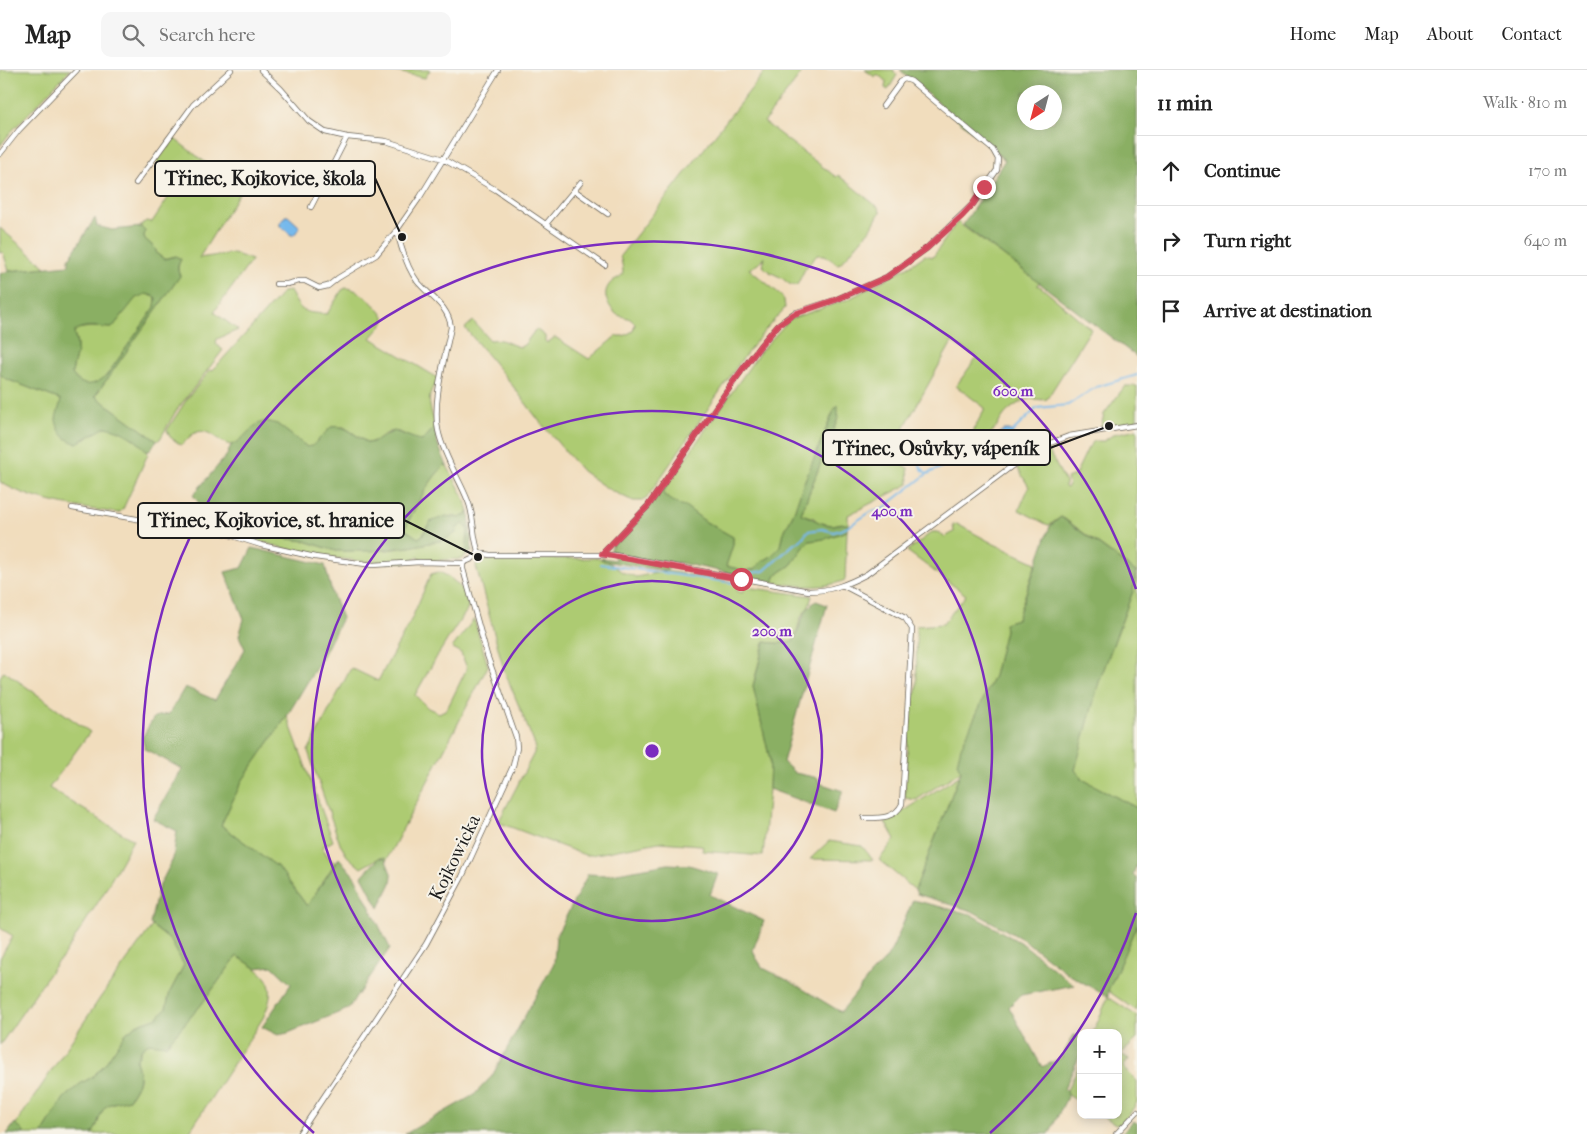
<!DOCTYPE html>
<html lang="en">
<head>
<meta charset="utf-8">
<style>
	:root { --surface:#fff; --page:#f6f6f6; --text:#222; --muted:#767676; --line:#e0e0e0 }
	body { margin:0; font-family:"IM FELL French Canon",serif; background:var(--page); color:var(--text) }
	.controls { position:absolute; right:15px; bottom:15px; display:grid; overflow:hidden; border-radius:10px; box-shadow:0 2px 12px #0003 }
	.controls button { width:45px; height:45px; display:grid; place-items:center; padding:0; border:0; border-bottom:1px solid var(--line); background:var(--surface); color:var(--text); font:25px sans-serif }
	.compass { position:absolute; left:1017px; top:15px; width:45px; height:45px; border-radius:50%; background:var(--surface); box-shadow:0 2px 12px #0003; rotate:216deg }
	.stop { position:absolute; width:15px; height:15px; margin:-11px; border:4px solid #d1495b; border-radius:50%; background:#fff }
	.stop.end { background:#d1495b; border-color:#fff; box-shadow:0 1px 5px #0008 }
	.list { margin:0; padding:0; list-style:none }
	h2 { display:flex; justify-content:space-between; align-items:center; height:65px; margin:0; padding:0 20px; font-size:21px }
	h2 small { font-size:16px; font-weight:400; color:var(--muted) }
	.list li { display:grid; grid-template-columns:32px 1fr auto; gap:15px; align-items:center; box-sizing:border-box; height:70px; padding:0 20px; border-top:1px solid var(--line) }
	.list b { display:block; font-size:19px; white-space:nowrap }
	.list em { font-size:16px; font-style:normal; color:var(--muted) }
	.icon { flex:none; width:28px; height:28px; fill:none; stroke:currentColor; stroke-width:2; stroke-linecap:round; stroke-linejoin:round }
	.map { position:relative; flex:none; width:1137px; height:1064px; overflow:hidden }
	header { display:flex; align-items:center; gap:30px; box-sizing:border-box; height:70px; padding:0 25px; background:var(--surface); border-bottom:1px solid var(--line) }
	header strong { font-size:24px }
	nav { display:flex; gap:28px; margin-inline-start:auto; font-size:18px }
	.search { width:350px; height:45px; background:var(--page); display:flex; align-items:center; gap:12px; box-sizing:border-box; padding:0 18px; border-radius:10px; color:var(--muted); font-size:19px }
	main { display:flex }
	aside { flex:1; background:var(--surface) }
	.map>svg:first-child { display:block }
</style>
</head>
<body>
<header>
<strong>Map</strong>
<div class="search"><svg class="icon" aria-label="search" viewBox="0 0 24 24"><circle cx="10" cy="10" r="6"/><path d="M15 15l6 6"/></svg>Search here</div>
<nav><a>Home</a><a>Map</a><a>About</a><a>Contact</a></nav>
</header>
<main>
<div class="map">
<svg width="1137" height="1064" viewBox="0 0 1137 1064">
	<rect width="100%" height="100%" fill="#f7f3e8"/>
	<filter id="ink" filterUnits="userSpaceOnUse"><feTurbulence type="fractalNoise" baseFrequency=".02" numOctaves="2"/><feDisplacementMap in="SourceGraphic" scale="10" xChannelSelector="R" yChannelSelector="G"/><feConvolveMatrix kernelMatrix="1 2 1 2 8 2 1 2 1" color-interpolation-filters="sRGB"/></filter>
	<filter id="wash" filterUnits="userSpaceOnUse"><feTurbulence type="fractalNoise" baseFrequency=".0096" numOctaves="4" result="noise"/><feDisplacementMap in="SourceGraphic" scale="20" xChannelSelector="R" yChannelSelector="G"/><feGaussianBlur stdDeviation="1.12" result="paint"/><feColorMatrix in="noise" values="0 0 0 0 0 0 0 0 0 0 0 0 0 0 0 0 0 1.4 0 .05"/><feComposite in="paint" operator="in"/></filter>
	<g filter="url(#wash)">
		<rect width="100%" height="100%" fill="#f1ddbd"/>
		<path fill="#adcb72" stroke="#647447" d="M0 0H70L10 63 0 76Z
			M388 0H430L425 8Z
			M766 0H804L764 52 836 107 838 105 879 138 880 142 872 157 841 193 837 194 825 185H817L805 199 797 215C788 217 786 209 778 206 772 203 768 202 763 196L765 187 758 194 749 199 781 225 784 230 785 238 766 259 740 292 646 429 640 431H633L608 419 582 401 540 352 509 311 465 258 473 251 490 270C505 268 507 274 520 277L524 275 536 259 545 266V271L547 273 555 267 589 289 616 266H624L633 261 635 254C630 246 623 248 616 244 606 233 600 221 614 210 618 208 622 207 623 202 623 197 621 190 620 186Z
			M865 0H894V2L897 5 888 20 885 18 886 11 877 4 875 7Z
			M172 67 226 108 231 102 249 107 199 188 233 183 252 190 214 242 238 260 217 269 216 274 223 280 176 341 160 369 157 371 95 326 180 206C177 200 178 195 181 189L176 186 164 189 157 184 155 178 146 170 144 167 145 161 141 157V155L146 151 152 152 180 110 156 91 166 76 169 77 170 75 168 72Z
			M957 152 1039 212 1037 215 1041 217 1091 259 1047 329C1041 331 1034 328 1028 329 1021 331 1012 337 1007 342 997 351 994 373 974 364V359L985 338 956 316 977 287 952 272 900 365 893 391 908 398 909 414 848 445V455L842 453 832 455 817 452 814 448 801 444 838 348 837 336 834 340 803 415 794 442 784 462 781 476 770 487 761 492 755 499 746 501 726 496 733 475V467L706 452 685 436 677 434 665 426 663 423 668 413 760 282 790 249 849 229 911 195 925 185 933 187Z
			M0 158 46 197 9 201 3 182 0 183Z
			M346 218C359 218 378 237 385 248L384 253 371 268 438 308 436 316 433 317C425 331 433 343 435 357 430 360 427 371 421 371 413 372 401 358 390 362 382 365 377 371 368 373L344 357H331L312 376 307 377 277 354 266 351 234 375C218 376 210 354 193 364 189 367 185 372 181 375L170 367 167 360 187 329 210 300 212 301 283 222 290 221C302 244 302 242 327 244L342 220Z
			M146 224 155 227 156 229 155 237 107 305C94 317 84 320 72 304 74 287 81 281 74 263L77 259 90 257 112 258 136 227Z
			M0 304 6 309 61 330 85 370C91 365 98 358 105 357 117 355 144 374 148 384L123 439 119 443C81 438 33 432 0 412Z
			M1125 316H1137V351L1101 357 1104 344Z
			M1137 359V738L1082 709 1075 702 1076 694 1099 612 1133 521 1136 502 1065 449 1061 447 1051 454 1048 455 1019 440 1029 417 1017 397 1026 390 1046 379 1048 380 1065 411V417L1067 418 1069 415 1067 408 1075 405 1088 378 1094 371H1104L1114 364Z
			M445 395 447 396 462 423 469 442 460 448 451 446 427 456 422 466 418 468 406 460V456C417 435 427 411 445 395Z
			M241 442 243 445 244 449 264 466 305 471 336 481 387 480 409 477 444 470 455 463C457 458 459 453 465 454 471 462 470 482 463 489L421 491 418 486 411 492C351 495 290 482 233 463L229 459 230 451 234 444Z
			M957 454 994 474 1036 493 1017 549 1004 553 1005 560 994 606 959 686 961 701 916 730 905 728V723L908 669 913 626 916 622 917 614 916 556 943 554 966 525 907 481 932 462H937L945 467 954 462 953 455Z
			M847 461 845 510C821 520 798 516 773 512L776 505 791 495 807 473 810 471 824 469Z
			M598 488 610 493 622 502 636 507 666 501 735 512 737 521 743 523 745 517 812 526 809 536 801 547 794 570C785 575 774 573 764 572L753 616 770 690 769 719 763 786 702 781 703 777 701 775 659 772 591 785H585L500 753V749L534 683 535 675 504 600 476 496 478 490Z
			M439 502C450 506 469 521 468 535 468 541 462 547 459 552 443 575 429 600 415 625L428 638 439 643 447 639 467 598 461 583 452 578 474 549 488 596 386 791 384 788H379L361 798 347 786 340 774 308 681 351 598 378 611 412 548 431 504Z
			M4 601 90 662 49 718 133 770 102 826 62 888 57 892 0 975V888L13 866 0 858V607Z
			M287 646 333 771 322 777 329 788 335 793 307 836 279 798 221 755 242 711Z
			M959 706 915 820 879 790 895 769 884 750 896 746Z
			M829 771 862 776 873 790 810 789Z
			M1137 854V941L1108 921Z
			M152 856 171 871 184 895 170 922 166 938 159 947 138 954 126 963 105 994 92 1007 80 1014 64 1028 42 1064H23L24 1062 16 1054 100 928Z
			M237 886C266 904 280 912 263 948L188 1064H92C99 1056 99 1040 108 1035 114 1032 123 1031 129 1029 139 1014 142 1009 136 991L142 978 149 972 166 975 201 935Z
			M1108 927 1137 946V969L1121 984 1129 989 1123 997 1137 1011V1032L1129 1045 1119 1056 1101 1045H1118V963H1093Z
			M1081 992V1033L1068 1025 1067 1020Z"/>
		<path fill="#8aaf64" stroke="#536640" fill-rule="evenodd" d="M900 0H1137V287L963 155 1005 90ZM1024 22H1054V52H1024Z
			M95 148 97 156 112 160 141 157 145 161 144 167 146 170 155 178 157 184 164 189 176 186 181 190C177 195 177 200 180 206L95 326 157 371 148 382C137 370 123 360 106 357L77 373C66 372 58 362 56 350 56 345 60 336 61 330L6 309 0 304V204L9 201 69 195V189ZM146 224 153 226 156 228 155 237 107 305C95 316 82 319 72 304 74 286 81 283 74 263 80 253 101 258 112 258L136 228Z
			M838 335V348L801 444C812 447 820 455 832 455 838 455 841 452 848 455L847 461 824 469 810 471 807 473 791 495 776 505 773 512 676 492 666 501 604 491 601 489V488L616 490 611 481V477L667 412 668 413 663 423 665 426 677 434 685 436 706 452 733 467V475L726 496 746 501 755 499 761 492 770 487 781 476 784 462 794 442 803 415 834 340Z
			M266 351 277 354 307 377 312 376 331 357C347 354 354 366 368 373L373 372 394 361 422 371 435 357 437 372 447 396 445 395C427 412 417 435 406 456V460L418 468 422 466 430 452 446 446 460 448 469 442 472 481 466 486 468 458 463 454 457 458 456 463 444 470 409 477 371 481H336L305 471 264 466 255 461 247 454 243 445 240 442 234 444 230 451 229 459 233 463 206 458 202 437 193 425 227 385 231 375C245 371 248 355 266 351Z
			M1061 447 1136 502 1133 521 1099 612 1075 700 1082 709 1137 738V793L1133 805 1137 809V854L1108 921V927L1070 905 1024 870 972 841 917 824 915 820 961 701 957 693 961 677 994 606 1005 560 1004 553 1017 549 1050 456Z
			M252 478 325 495 332 523 342 548 323 586 287 646 242 711 221 755 279 798 307 836 339 788 355 807 390 878 348 939 288 963 278 965 262 957 291 914 272 896 256 898 237 886 201 935 166 975 149 973 142 978 136 991C142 1009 139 1013 129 1029 123 1031 114 1032 108 1035 99 1040 99 1056 92 1064H42L64 1028 80 1014 92 1007 105 994 126 963 138 954 158 947 166 938 170 922 184 895 171 871 150 854 158 819 173 789 177 761 153 749 182 699 145 679 142 668 154 647 169 644 185 617 215 630 245 579 239 566 244 549 225 502 242 498Z
			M816 531 827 535 783 692 795 703 818 708 819 713 843 721 834 743 769 719 770 690 753 616 765 572C774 573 785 575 794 570 802 554 800 543 816 531Z
			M379 788H385L392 806 391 813 379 838 362 806Z
			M668 794 689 795 718 804 710 825 764 851 753 880 757 889 763 898 791 912 841 942 871 904 886 889 893 877 913 830 970 844 1023 874 1074 915 1021 925 1009 937 1042 997 1061 988 1074 965 1081 967V983L1064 1019 1067 1020 1068 1025 1049 1064H405L474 1025 492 1006 554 893 556 866 588 804 606 805Z
			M1133 1051 1137 1053V1064H1121Z
			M15 1053 24 1062 23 1064H7Z"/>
		<path fill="#76b9ec" stroke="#496a84" d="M285 146H288L300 157 294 165H291L280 156V153Z
			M1003 360H1010L1013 363 1011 369 1003 374 997 370V365Z"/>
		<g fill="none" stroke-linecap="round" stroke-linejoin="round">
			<path stroke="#76b9ec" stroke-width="2" d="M1011 363 1037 338 1068 335 1096 317 1137 305
				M917 387 921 398 927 404
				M600 494 741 514
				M745 504 764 501 794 474 799 472 808 461 822 459 834 462 846 458 872 441 884 439 891 432 927 404 948 394 957 382H973L980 378"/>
		</g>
	</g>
	<g filter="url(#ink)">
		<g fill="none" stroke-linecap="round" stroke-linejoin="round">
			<defs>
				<path id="minor" d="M261 0 281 19 309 51 325 62 347 67 386 71 443 89 496 120 605 195
					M498 0 420 127 397 160C401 178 406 196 417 211 430 227 448 235 451 257 445 287 431 335 439 364 445 388 459 408 468 431 475 448 472 466 479 483L490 485H614L809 521C831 521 848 514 867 504L1028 384 1048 374 1069 366 1137 355
					M0 84 19 60 77 0
					M136 113 193 35 231 0
					M574 120 608 144
					M311 137 347 67
					M546 154 581 112
					M276 214H287L299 211H305L319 218 328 216 338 208 376 185 397 160
					M72 438 160 453 217 461 261 475 315 487 373 495 420 492 463 493 472 489 479 483
					M602 484 648 436 734 311 760 276 778 255 794 243 835 230 887 207 927 178 973 134 997 100 998 89 993 80 911 11 905 9 902 10 883 36
					M844 516 905 548 912 559 902 734C895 749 879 748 864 748
					M299 1064 426 874 462 807 513 696 517 678 516 667 487 585 463 499V493
					M1116 1064 1137 1042"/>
			</defs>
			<use href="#minor" stroke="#676054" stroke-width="6"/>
			<use href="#minor" stroke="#fff" stroke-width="4.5"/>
		</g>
	</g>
	<g fill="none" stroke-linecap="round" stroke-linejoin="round" filter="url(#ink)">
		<path stroke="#d1495b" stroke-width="6" d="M741 509 602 484 648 436 734 311 760 276 778 255 794 244 835 230 887 207 927 178 962 146 973 134 984 117"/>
	</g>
	<g fill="none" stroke="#7b2cbf" stroke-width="2.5">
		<circle cx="652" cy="681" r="170"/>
		<circle cx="652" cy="681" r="340"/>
		<path d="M1136 843A510 510 0 0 1 990 1063M314 1063A510 510 0 1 1 1136 519"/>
	</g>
	<g text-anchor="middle" stroke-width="4" stroke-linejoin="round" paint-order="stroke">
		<g font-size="19" fill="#1c1c1c" stroke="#f7f3e8">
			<text transform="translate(454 787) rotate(-64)" y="7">Kojkowicka</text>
		</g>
	</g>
	<circle cx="652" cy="681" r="8" fill="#7b2cbf" stroke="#f7f3e8" stroke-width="2.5"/>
	<g font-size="15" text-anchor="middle" font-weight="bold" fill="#7b2cbf" stroke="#f7f3e8" stroke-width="4" stroke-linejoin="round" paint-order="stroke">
		<text x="1013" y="326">600 m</text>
		<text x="892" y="446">400 m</text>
		<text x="772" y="566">200 m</text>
	</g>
	<path fill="none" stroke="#1c1c1c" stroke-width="2" d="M402 167L375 108M1109 356L1050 378M478 487L404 450"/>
	<g fill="#1c1c1c" stroke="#f7f3e8" stroke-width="2">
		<circle cx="402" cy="167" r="5"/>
		<circle cx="1109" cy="356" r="5"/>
		<circle cx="478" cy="487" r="5"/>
	</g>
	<g fill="#f7f3e8" stroke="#1c1c1c" stroke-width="2">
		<rect x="155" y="91" width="220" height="35" rx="5"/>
		<rect x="823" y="360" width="227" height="35" rx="5"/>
		<rect x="138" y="433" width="266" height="35" rx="5"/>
	</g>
	<g font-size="20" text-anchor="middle" font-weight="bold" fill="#1c1c1c">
		<text x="265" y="115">Třinec, Kojkovice, škola</text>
		<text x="936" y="385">Třinec, Osůvky, vápeník</text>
		<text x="271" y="457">Třinec, Kojkovice, st. hranice</text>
	</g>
</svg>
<div class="controls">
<button>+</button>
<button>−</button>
</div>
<svg class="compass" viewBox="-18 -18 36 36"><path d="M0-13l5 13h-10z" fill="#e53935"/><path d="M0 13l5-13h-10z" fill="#767676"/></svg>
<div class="stop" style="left:741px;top:509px"></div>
<div class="stop end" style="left:984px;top:117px"></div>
</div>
<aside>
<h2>11 min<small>Walk · 810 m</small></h2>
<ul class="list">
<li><svg class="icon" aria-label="ahead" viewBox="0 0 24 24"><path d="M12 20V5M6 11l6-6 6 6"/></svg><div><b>Continue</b></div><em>170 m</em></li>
<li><svg class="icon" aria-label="right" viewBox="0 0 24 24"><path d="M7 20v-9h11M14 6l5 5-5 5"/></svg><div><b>Turn right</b></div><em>640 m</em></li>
<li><svg class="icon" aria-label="arrive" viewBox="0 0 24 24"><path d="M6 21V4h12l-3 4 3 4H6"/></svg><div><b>Arrive at destination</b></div></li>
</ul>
</aside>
</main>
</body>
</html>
